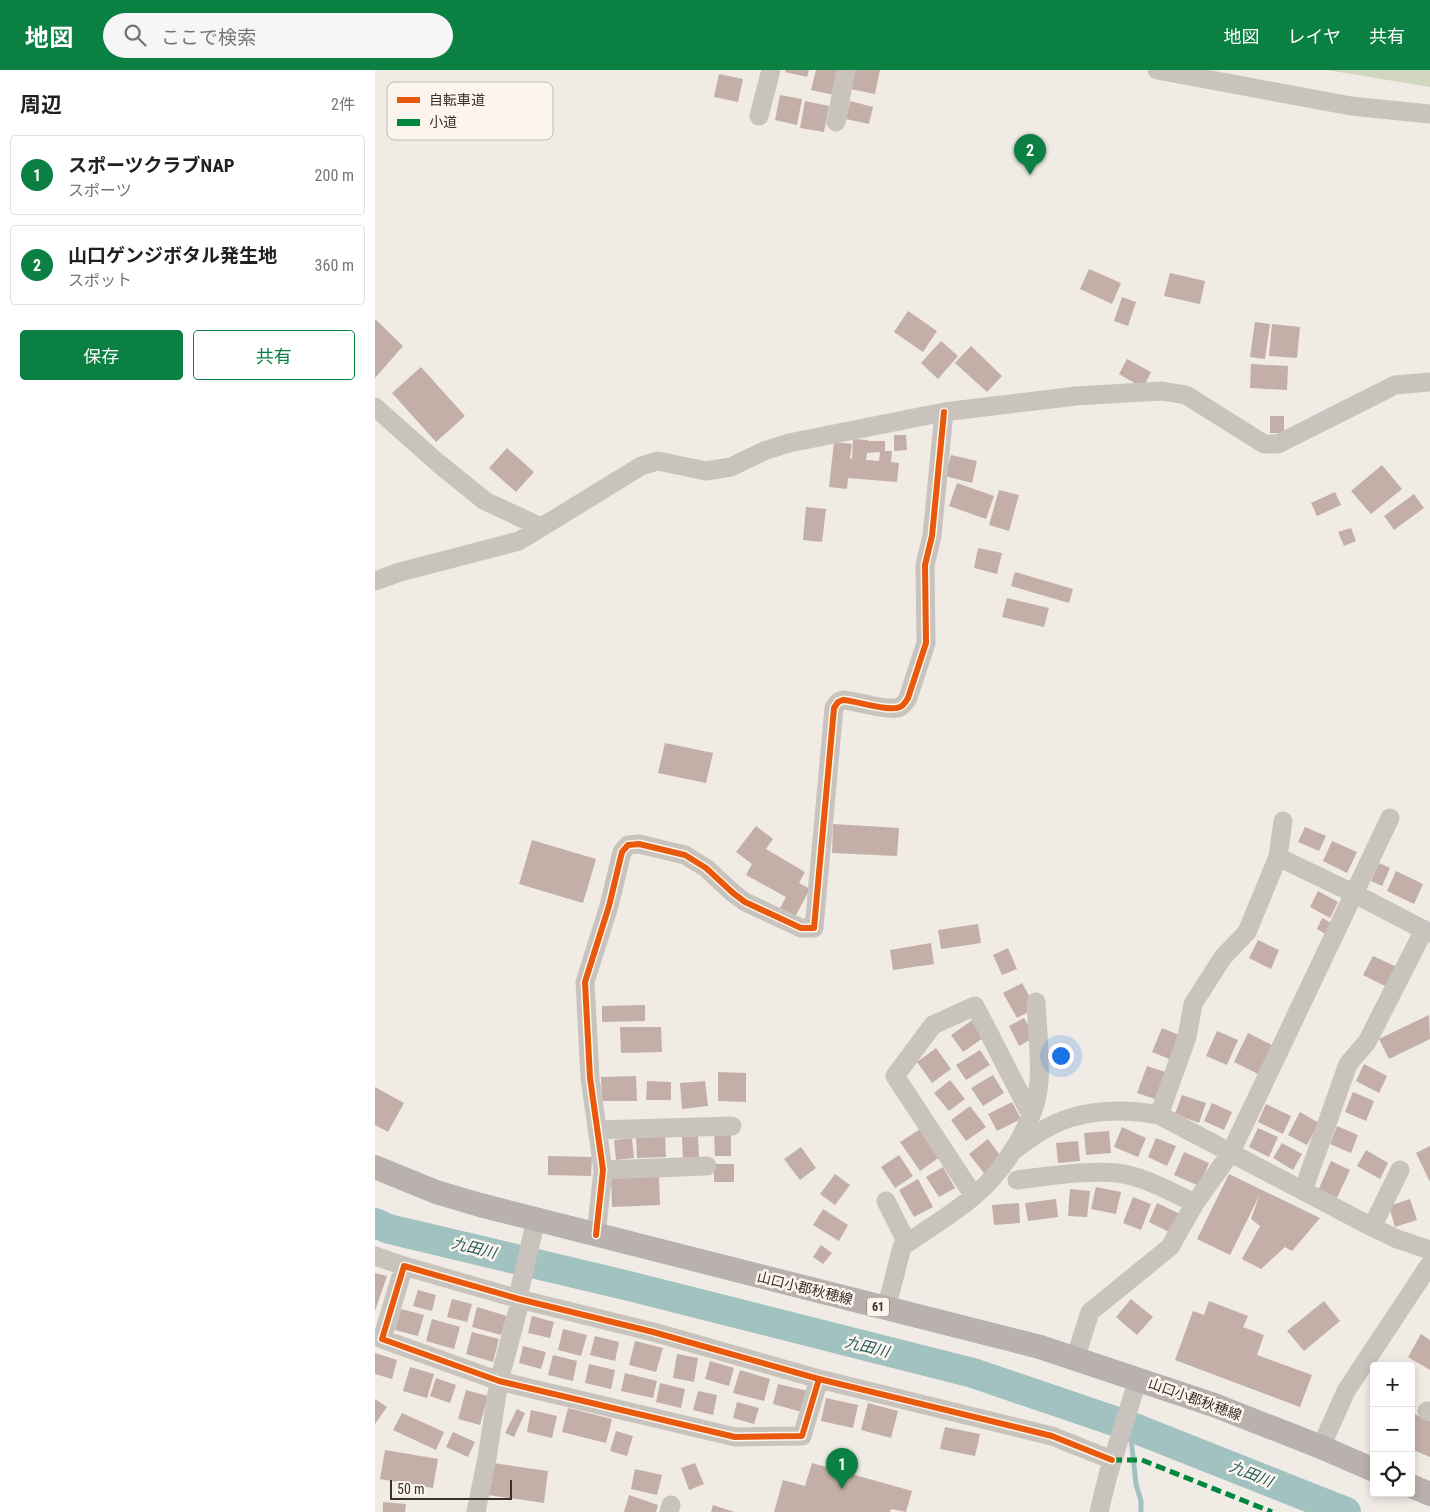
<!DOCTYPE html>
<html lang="ja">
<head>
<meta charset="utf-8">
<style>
	:root { --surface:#fff; --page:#f6f6f6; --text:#202124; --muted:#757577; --line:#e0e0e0; --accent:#0b8043 }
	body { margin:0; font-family:"Roboto Condensed","Noto Sans JP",sans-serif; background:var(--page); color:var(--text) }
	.controls { position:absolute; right:15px; bottom:15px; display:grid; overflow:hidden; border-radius:5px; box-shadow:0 2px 8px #0003 }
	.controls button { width:45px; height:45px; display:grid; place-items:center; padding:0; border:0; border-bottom:1px solid var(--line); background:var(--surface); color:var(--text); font:25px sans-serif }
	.scale { position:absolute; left:15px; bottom:12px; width:122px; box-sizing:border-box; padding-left:5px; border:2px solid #3b302b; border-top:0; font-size:14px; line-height:18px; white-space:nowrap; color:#3b302b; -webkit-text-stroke:4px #fbf5ee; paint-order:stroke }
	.you { position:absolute; left:685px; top:985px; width:18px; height:18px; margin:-12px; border:4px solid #fff; border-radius:50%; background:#1a73e8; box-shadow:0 0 0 8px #1a73e833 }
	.badge { display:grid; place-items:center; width:32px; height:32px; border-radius:50%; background:var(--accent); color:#fff; font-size:16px; font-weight:700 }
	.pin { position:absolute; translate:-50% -41px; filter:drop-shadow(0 1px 2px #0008) }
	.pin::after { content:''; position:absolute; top:26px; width:18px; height:15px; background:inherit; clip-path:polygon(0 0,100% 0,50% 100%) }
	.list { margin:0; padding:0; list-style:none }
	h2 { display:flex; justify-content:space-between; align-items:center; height:65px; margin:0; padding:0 20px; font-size:21px }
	h2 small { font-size:16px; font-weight:400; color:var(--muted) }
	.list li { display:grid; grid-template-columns:32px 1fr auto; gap:15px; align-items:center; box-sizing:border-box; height:80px; margin:0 10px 10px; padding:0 10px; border:1px solid var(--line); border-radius:5px }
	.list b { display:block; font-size:19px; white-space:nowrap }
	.list p { margin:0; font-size:16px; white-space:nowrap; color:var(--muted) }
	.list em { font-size:16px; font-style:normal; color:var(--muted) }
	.actions { display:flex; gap:10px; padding:15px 20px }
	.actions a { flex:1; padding:11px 0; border:1px solid var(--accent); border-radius:5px; text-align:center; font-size:18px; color:var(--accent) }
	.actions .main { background:var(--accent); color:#fff }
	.icon { flex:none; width:28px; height:28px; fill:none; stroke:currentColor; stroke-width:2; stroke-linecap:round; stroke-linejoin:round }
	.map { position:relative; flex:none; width:1055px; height:1442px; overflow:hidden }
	header { display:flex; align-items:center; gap:30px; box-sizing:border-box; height:70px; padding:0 25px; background:var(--accent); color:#fff }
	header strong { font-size:24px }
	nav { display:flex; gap:28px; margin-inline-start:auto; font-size:18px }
	.search { width:350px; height:45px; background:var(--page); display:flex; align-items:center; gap:12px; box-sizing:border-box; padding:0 18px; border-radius:28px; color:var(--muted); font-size:19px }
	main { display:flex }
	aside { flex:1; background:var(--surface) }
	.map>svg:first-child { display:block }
</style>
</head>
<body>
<header>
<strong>地図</strong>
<div class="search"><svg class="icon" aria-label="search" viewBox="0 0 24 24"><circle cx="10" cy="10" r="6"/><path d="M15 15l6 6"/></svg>ここで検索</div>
<nav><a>地図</a><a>レイヤ</a><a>共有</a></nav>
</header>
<main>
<aside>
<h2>周辺<small>2件</small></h2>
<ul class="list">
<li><span class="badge">1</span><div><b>スポーツクラブNAP</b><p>スポーツ</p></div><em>200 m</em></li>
<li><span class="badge">2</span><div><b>山口ゲンジボタル発生地</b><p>スポット</p></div><em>360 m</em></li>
</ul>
<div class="actions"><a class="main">保存</a><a>共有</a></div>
</aside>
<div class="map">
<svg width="1055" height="1442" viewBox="0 0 1055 1442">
	<rect width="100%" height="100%" fill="#f0ebe5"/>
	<path fill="#d1d6bf" d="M952 0H1055V17Z"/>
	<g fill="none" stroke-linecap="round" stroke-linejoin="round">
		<path stroke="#a1c2c1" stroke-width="5" d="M755 1359 761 1414 766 1431V1442"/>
		<path stroke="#a1c2c1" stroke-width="30" d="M0 1153 14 1159 258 1217 598 1303 754 1356 971 1442"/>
	</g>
	<path fill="#c3afa7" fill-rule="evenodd" d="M411 0H434L432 7 410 2Z
		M441 0H465L460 25 436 20Z
		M479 0H505L500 24 475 19Z
		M344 4 368 9 363 32 339 27Z
		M405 25 427 29 422 55 400 50Z
		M430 31 454 36 449 62 425 58Z
		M475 31 498 37 494 54 471 49Z
		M714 199 746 213 737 234 705 219Z
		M795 203 830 211 825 234 789 226Z
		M747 227 761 232 753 256 739 251Z
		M533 241 562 261 548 282 519 262Z
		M0 249 28 276 0 308Z
		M880 252 895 254 890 289 875 287Z
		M897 254 925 257 922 288 894 286Z
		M566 271 583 286 563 309 546 293Z
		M596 276 627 306 612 322 580 293Z
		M752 289 776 302 768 318 744 304Z
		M876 294 913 296 912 320 875 318Z
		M46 297 90 346 61 372 17 323Z
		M895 346H909V363H895Z
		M519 365H531L532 380 519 381Z
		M478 369 493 370V371H510V381H517L516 392 524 393 522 412 473 408 472 419 454 417 459 372 477 374 475 388 477 389ZM505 382 504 391 491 390 492 383Z
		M132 378 159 402 141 422 114 398Z
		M576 385 602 391 597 413 570 406Z
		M1007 395 1027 419 996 444 976 421Z
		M582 413 619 426 611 449 574 436Z
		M624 420 644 425 634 461 614 455Z
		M960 422 966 435 942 446 936 433Z
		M1039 424 1049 438 1019 460 1009 446Z
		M431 437 451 439 447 472 428 470Z
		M976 458 981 471 969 476 963 462Z
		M603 478 627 483 622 504 599 498Z
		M640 502 698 519 694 533 636 516Z
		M632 528 674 538 669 557 627 547Z
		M290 673 338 683 331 713 283 703Z
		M458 754 524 758 522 786 457 783Z
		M381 756 398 769 391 779 430 802 424 813 435 819 420 847 405 838 411 827 371 805 377 794 361 782Z
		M930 757 951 766 944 781 923 772Z
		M157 770 221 789 208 833 144 814Z
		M957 771 982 782 972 803 948 791Z
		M1004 793 1015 798 1007 816 996 811Z
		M1021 801 1048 814 1039 834 1012 821Z
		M943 821 963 832 955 848 935 837Z
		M947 848 960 855 954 866 942 859Z
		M603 854 606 873 566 879 563 860Z
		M883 870 904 880 896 899 874 888Z
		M556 873 559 894 518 900 515 880Z
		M633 878 642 899 627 905 618 885Z
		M998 886 1022 897 1012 917 988 905Z
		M647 913 661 938 642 948 628 923Z
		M270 935V951L227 952V936Z
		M1054 945 1055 969 1014 989 1004 969Z
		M649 948 660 967 644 976 634 956Z
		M599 949 611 966 588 982 576 965Z
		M245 957H286L287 982 246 983Z
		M787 958 809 967 799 991 777 982Z
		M842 961 863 970 852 995 831 986Z
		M873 963 897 975 883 1004 859 992Z
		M561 978 576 999 557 1013 542 992Z
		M605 980 615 995 591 1010 581 995Z
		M989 994 1012 1006 1004 1023 981 1011Z
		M772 996 793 1003 783 1030 762 1023Z
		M343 1002 371 1003V1032L343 1031Z
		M618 1005 629 1023 608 1036 596 1018Z
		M261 1006 262 1031H227L226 1007Z
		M575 1010 590 1029 574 1041 559 1023Z
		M272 1011 296 1012V1030H271Z
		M330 1011 333 1036 307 1039 305 1013Z
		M0 1017 29 1033 13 1062 0 1055Z
		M978 1022 999 1031 991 1051 970 1042Z
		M807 1025 831 1033 824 1053 800 1044Z
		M637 1032 646 1049 622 1061 613 1044Z
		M837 1033 857 1042 849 1060 829 1051Z
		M891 1034 916 1046 908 1064 883 1052Z
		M595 1036 611 1057 591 1071 576 1050Z
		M925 1042 944 1053 932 1075 913 1065Z
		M962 1056 983 1065 976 1083 955 1074Z
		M747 1057 771 1068 763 1087 739 1077Z
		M547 1058 566 1086 545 1101 525 1072Z
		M883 1058 903 1067 894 1087 874 1077Z
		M734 1061 736 1083 711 1085 709 1063Z
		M339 1062H356V1086H340Z
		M290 1064 291 1087 262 1088 261 1065Z
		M323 1066 324 1087 308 1088 307 1067Z
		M257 1068 259 1088 241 1090 239 1070Z
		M781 1068 801 1076 792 1096 773 1087Z
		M613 1069 627 1088 609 1103 594 1084Z
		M703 1071 705 1091 683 1093 681 1073Z
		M907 1073 927 1084 918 1100 898 1088Z
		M1055 1076V1112L1041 1083Z
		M426 1077 441 1098 425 1110 409 1089Z
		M991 1080 1013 1093 1005 1109 982 1096Z
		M809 1082 834 1093 824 1116 799 1105Z
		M524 1085 538 1106 520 1118 506 1097Z
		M173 1086 217 1087 216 1106 173 1105Z
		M956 1091 975 1100 960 1132 942 1123Z
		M339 1094H359V1112H339Z
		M568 1097 580 1118 564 1127 551 1107Z
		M460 1104 475 1115 460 1135 445 1124Z
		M854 1104 887 1120 945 1148 917 1181 910 1177 886 1199 867 1189 885 1156 876 1149 885 1124 855 1185 822 1169Z
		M284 1106 285 1135 237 1137 236 1108Z
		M543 1109 558 1137 539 1147 524 1120Z
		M721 1117 746 1122 741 1144 716 1139Z
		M695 1119 715 1121 712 1147 693 1146Z
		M758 1127 776 1134 766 1160 748 1153Z
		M681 1129 683 1147 653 1151 650 1133Z
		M1035 1129 1042 1150 1020 1157 1014 1136Z
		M644 1133 645 1153 619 1155 617 1135Z
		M782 1133 805 1144 796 1163 774 1152Z
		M448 1139 473 1155 464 1171 438 1155Z
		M446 1175 457 1183 448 1194 438 1187Z
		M0 1203 12 1206 0 1241Z
		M43 1220 61 1225 57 1241 38 1236Z
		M77 1229 97 1234 92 1252 72 1247Z
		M756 1229 778 1247 762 1265 741 1247Z
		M834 1231 873 1246 868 1257 889 1265 882 1285 937 1305 925 1337 800 1290 818 1241 829 1245Z
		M949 1231 965 1251 929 1281 912 1261Z
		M102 1237 132 1246 126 1265 97 1257Z
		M26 1239 49 1245 43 1266 20 1260Z
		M157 1246 179 1252 175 1268 153 1263Z
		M57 1249 85 1257 79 1279 51 1271Z
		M188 1259 212 1265 206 1286 183 1280Z
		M97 1262 124 1269 118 1292 91 1284Z
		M1046 1264 1055 1270V1300L1033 1287Z
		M220 1266 244 1272 240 1291 215 1285Z
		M260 1271 288 1278 281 1302 254 1295Z
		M148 1276 171 1282 166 1299 144 1293Z
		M0 1283 22 1290 17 1309 0 1304Z
		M302 1284 323 1288 319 1312 298 1308Z
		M178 1285 202 1291 198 1311 173 1305Z
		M335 1291 359 1298 354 1316 330 1309Z
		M214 1294 240 1300 236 1319 210 1313Z
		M35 1297 59 1304 52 1328 28 1321Z
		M365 1300 395 1309 389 1331 358 1323Z
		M250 1303 282 1311 278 1328 246 1321Z
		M61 1308 81 1315 75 1333 55 1326Z
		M285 1313 310 1319 306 1338 281 1332Z
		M403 1314 433 1321 427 1342 398 1334Z
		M91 1320 113 1326 105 1355 83 1349Z
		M323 1321 342 1325 338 1345 318 1340Z
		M451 1328 483 1335 478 1358 446 1351Z
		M0 1329 12 1337 0 1354Z
		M362 1332 384 1338 379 1354 358 1348Z
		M493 1333 523 1341 516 1368 486 1360Z
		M193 1338 237 1349 231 1373 187 1362Z
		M142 1339 150 1343 139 1367 130 1363Z
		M156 1340 182 1346 177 1368 152 1362Z
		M27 1343 69 1362 61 1380 18 1360Z
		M1039 1344 1055 1351V1387L1036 1379V1351Z
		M570 1357 605 1364 600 1386 565 1379Z
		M241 1361 258 1366 252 1386 235 1381Z
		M78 1362 100 1372 93 1387 71 1377Z
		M10 1380 63 1389 58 1418 5 1409Z
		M118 1393 173 1401 169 1433 113 1425Z
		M320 1393 329 1414 314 1420 306 1398Z
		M437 1393 537 1421 531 1442 516 1439 515 1442H399L408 1410 430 1416Z
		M260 1399 287 1405 282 1425 256 1419Z
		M254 1425 283 1435 281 1442H249Z
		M8 1432 31 1434 30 1442H8Z
		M338 1435 359 1442H336Z"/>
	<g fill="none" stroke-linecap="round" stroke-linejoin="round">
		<path stroke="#c9c3be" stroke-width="19" d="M782 0 976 36 1055 44
			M384 46 396 0
			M461 52 471 0
			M0 337 63 393 110 431 166 457
			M0 511 25 502 144 471 266 396 283 391 331 401 356 397 389 381 414 373 569 342 701 326 787 321 811 325 889 374H903L1020 315 1055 312
			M903 787 978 823 1055 863
			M784 1045 812 967 818 934 848 887 872 862 903 787 908 751
			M222 1060 357 1056
			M638 1081C649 1073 659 1065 670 1059 704 1039 747 1038 784 1045L997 1157 1022 1169 1055 1180
			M228 1100 332 1096
			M642 1110C675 1106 709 1100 742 1103 769 1106 795 1122 820 1133
			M928 1121 973 994 992 972 1049 860
			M599 1126 520 1006 558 955 600 936 656 1045
			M511 1131 532 1173
			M997 1157 1025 1100
			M221 1165 228 1100 215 1008 210 912 234 836 247 782 253 775 264 774 310 785 331 798 358 823 370 832 426 858H439L459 638 463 632 468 630C482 631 514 642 525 637 529 635 531 631 533 628L551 573 550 495 557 466 569 342
			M0 1186 29 1196
			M511 1239 527 1177C550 1160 577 1145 599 1126 629 1101 661 1052 664 1012 666 987 662 958 661 932
			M700 1289 715 1242 795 1177 820 1133 855 1084 1015 748
			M444 1309 427 1366 360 1367 124 1311 7 1269 29 1196 144 1229 278 1262 444 1309 677 1366 737 1390
			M1052 1341H1055
			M946 1377 971 1321 1055 1194
			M101 1442 112 1388 124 1311 144 1236V1222L161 1150
			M294 1442 296 1435
			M724 1442 733 1405 763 1309"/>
		<path stroke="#b8b1ad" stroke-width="24" d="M0 1097 61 1122 105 1135 665 1277 839 1335 946 1377 999 1400
			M1036 1416 1055 1424"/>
		<path stroke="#00873e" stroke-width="5" stroke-dasharray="10 5" stroke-linecap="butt" d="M737 1390H767L897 1442"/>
		<defs>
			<path id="cycleway" d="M221 1165 228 1100 215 1008 210 912 234 836 247 782 253 775 264 774 310 785 331 798 358 823 370 832 426 858H439L459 638 463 632 468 630C482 631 514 642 525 637 529 635 531 631 533 628L551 573 550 495 557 466 569 342
				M444 1309 427 1366 360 1367 124 1311 7 1269 29 1196 144 1229 278 1262 444 1309 677 1366 737 1390"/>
		</defs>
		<use href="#cycleway" stroke="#fbf5ee" stroke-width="9"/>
		<use href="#cycleway" stroke="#e8590c" stroke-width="6"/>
	</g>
	<g text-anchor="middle" stroke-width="5" stroke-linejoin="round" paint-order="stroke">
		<rect fill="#fbf5ee" stroke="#756b66" stroke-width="1" x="492" y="1227.5" width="22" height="19" rx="4"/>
		<g font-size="12" font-weight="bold" fill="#3b302b">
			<text x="503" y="1241">61</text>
		</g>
		<g font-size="14" fill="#3b302b" stroke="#fbf5ee">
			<text transform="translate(430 1218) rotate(14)" y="5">山口小郡秋穂線</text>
			<text transform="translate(820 1329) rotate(20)" y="5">山口小郡秋穂線</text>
		</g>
		<g font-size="15" font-style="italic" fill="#1f5a5e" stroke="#fbf5ee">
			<text transform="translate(99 1178) rotate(14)" y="5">九田川</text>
			<text transform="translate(492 1277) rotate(14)" y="5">九田川</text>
			<text transform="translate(876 1404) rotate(22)" y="5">九田川</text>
		</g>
	</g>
	<rect x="12" y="12" width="166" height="58" rx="8" fill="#fbf5ee" stroke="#c1bab4" stroke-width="1"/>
	<rect x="22" y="27" width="23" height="6" fill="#e8590c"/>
	<rect x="22" y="49" width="23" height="7" fill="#00873e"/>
	<g font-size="14" fill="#3b302b">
		<text x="54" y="35">自転車道</text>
		<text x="54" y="57">小道</text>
	</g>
</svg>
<div class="controls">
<button>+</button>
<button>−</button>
<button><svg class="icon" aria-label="locate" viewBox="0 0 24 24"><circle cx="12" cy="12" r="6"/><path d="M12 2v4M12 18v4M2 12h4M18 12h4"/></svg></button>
</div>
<div class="scale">50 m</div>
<div class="you"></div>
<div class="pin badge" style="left:467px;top:1419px">1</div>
<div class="pin badge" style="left:655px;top:105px">2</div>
</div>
</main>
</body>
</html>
